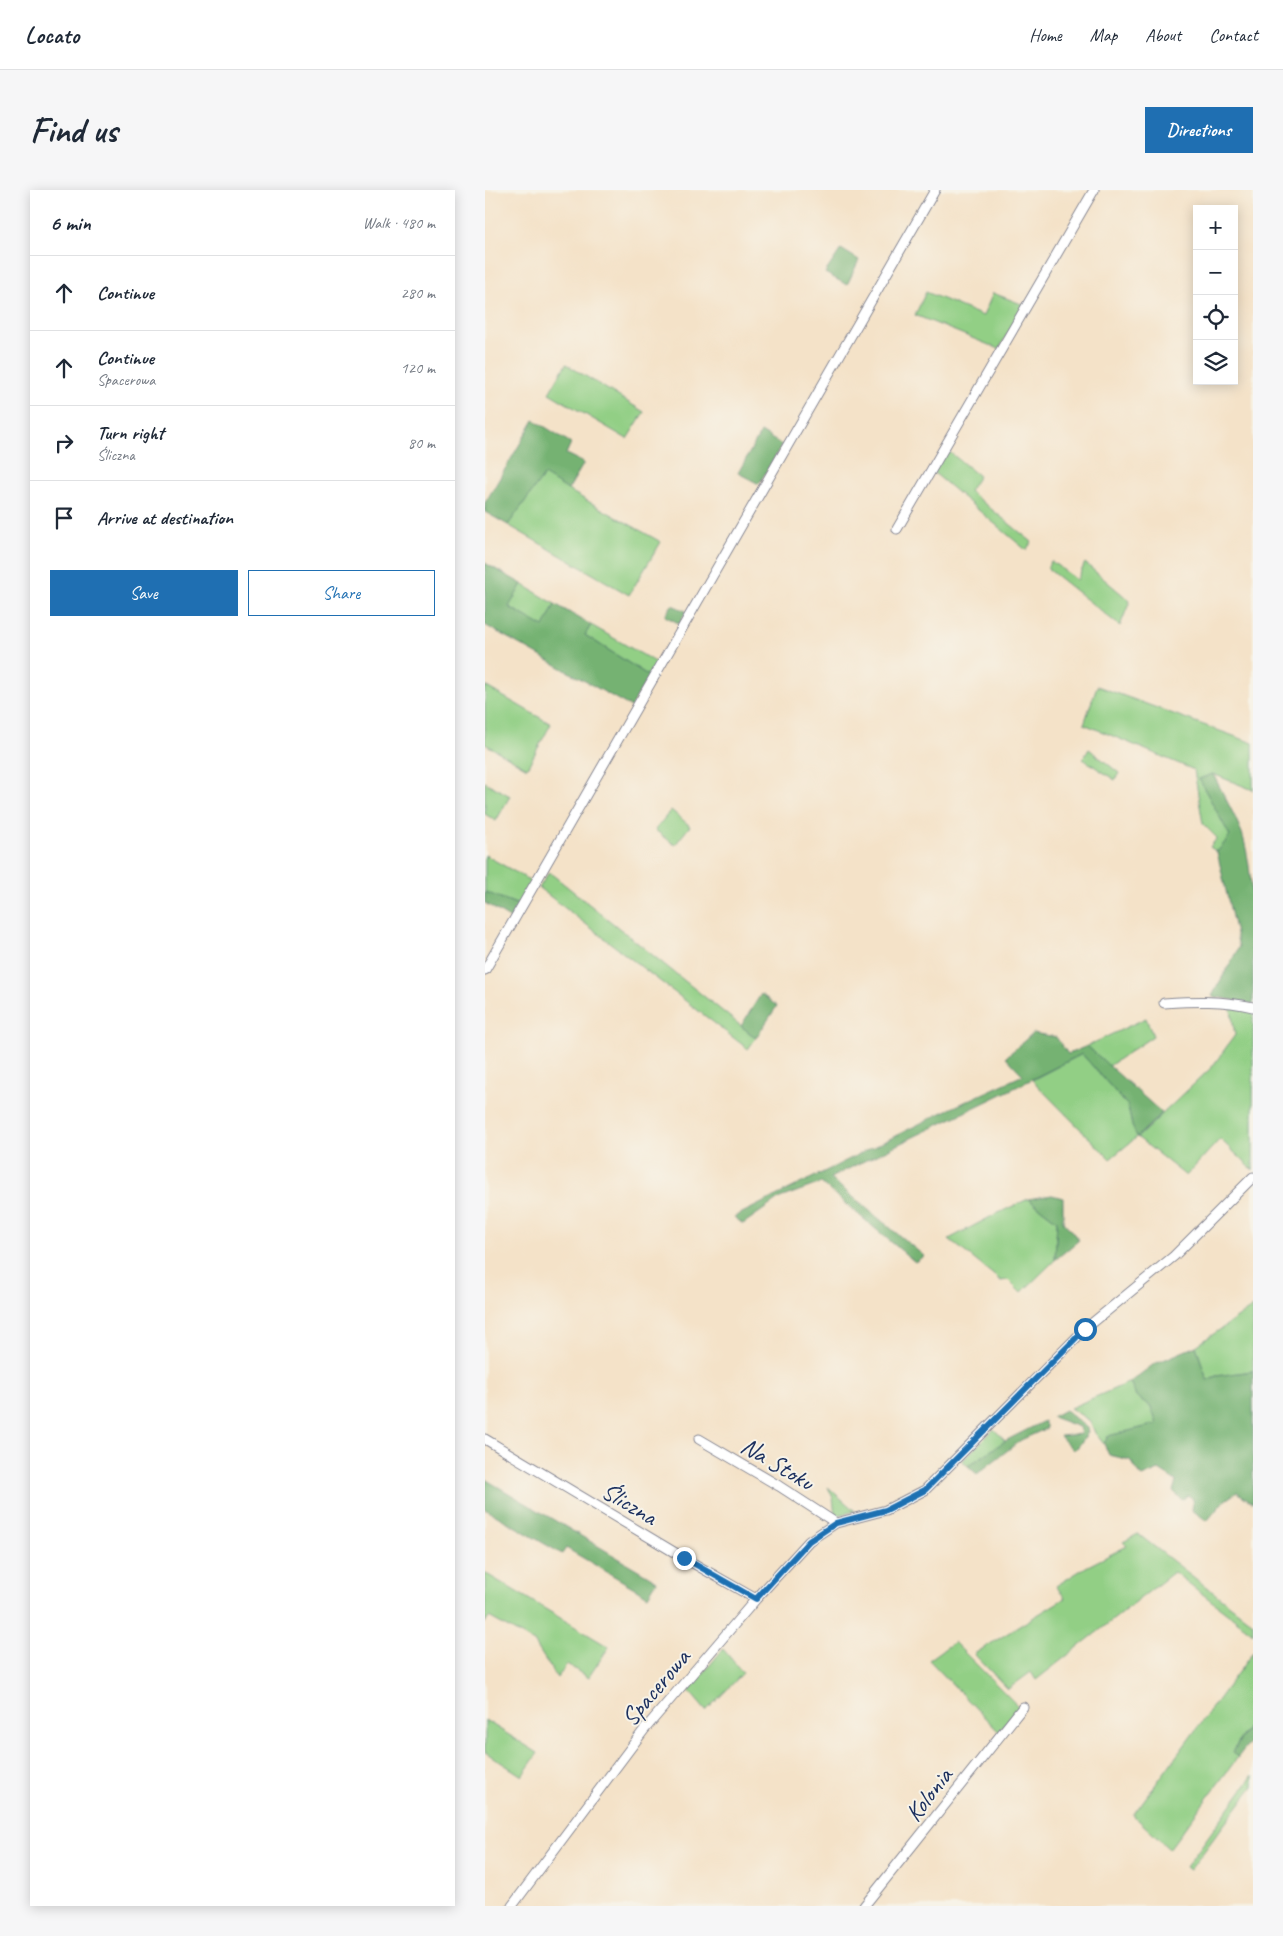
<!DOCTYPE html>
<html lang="en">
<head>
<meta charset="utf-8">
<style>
	:root { --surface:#fff; --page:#f6f6f7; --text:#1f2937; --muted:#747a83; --line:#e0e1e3; --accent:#1f6fb2 }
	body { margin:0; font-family:Caveat,sans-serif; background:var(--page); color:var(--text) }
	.controls { position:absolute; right:15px; top:15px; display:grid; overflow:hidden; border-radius:0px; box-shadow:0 2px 12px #0003 }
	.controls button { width:45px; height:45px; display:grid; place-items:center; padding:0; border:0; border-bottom:1px solid var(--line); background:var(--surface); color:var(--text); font:25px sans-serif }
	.stop { position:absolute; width:15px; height:15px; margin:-11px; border:4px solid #1f6fb2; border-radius:50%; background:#fff }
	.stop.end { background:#1f6fb2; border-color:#fff; box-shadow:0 1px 5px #0008 }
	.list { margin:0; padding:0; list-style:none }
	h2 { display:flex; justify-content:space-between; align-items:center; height:65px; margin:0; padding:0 20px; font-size:21px }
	h2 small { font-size:16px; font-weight:400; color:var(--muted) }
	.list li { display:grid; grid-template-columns:32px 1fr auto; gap:15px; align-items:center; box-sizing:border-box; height:75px; padding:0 20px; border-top:1px solid var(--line) }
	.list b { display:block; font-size:19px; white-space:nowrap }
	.list p { margin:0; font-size:16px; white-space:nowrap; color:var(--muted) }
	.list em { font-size:16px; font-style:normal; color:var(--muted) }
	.actions { display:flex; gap:10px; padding:15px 20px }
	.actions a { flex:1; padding:11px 0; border:1px solid var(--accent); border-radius:0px; text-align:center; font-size:18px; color:var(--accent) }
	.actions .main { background:var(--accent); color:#fff }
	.icon { flex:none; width:28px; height:28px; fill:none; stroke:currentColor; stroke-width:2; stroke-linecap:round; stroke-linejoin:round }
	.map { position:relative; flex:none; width:768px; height:1716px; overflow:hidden; border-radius:0px }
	header { display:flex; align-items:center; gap:30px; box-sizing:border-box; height:70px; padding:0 25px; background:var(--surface); border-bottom:1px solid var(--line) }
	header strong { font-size:24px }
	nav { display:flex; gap:28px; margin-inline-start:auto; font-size:18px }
	.intro { display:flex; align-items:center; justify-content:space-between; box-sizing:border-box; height:120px; padding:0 30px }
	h1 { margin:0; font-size:35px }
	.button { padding:12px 22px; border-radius:0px; background:var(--accent); color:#fff; font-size:18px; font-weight:700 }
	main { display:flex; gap:30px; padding:0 30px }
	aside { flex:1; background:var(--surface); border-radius:0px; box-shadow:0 2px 12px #0003 }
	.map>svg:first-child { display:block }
</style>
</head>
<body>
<header>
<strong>Locato</strong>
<nav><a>Home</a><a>Map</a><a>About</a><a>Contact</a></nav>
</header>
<div class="intro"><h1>Find us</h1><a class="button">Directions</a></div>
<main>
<aside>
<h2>6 min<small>Walk · 480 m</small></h2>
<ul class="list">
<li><svg class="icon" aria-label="ahead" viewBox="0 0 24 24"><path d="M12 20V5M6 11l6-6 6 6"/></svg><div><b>Continue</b></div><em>280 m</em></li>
<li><svg class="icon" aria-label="ahead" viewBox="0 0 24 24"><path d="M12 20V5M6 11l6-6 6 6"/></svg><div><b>Continue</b><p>Spacerowa</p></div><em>120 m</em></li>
<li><svg class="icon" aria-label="right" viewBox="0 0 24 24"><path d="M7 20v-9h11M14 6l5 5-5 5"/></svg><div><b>Turn right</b><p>Śliczna</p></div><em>80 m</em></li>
<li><svg class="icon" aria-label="arrive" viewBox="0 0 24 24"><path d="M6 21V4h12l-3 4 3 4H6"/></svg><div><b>Arrive at destination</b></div></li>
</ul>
<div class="actions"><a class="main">Save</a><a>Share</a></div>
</aside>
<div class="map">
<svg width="768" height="1716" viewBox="0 0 768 1716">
	<rect width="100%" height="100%" fill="#f7f3e8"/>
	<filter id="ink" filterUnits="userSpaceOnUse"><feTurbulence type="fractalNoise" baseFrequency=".02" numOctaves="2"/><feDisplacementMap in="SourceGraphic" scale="10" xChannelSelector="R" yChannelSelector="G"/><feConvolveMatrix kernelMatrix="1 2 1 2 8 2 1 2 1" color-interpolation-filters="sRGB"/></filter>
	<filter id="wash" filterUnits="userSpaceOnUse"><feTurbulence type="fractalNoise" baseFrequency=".0096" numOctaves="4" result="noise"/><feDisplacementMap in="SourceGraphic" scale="20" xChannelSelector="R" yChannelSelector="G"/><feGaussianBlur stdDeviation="1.12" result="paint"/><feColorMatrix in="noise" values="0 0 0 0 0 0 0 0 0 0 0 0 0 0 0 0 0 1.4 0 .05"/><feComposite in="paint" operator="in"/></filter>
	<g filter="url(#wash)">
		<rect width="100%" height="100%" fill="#f4e2c8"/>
		<path fill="#92cf85" stroke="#567f72" d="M441 102 498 126 508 103 539 115 514 159 430 125Z
			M81 174 159 222 142 249 64 203Z
			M462 260 494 286 484 301 547 352 541 360 448 282Z
			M59 284 83 300 176 352 144 405 23 335Z
			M566 371 592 390 600 373 645 411 635 436 562 378Z
			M37 394 70 414 59 438 23 416Z
			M106 435 172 473 164 486 100 445Z
			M0 496 66 534 42 578 0 554Z
			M612 496 768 553V600L728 584 714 589 746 646 732 662 725 657 732 648 718 634 709 580 599 534Z
			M604 559 634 583 630 590 598 569Z
			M0 592 25 606 11 631 0 624Z
			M186 620 205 636 190 655 170 640Z
			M0 665 48 692 34 715 0 702Z
			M64 682 271 848 263 859 54 698Z
			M745 814 768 819V980L735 949 701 986 652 947 625 969 547 890 597 864 643 916 647 936 653 947 727 877 750 845Z
			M661 828 668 846 624 876 602 856Z
			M543 1009 572 1031 570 1070 536 1103 523 1090 516 1091 464 1049 507 1026Z
			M768 1117V1181L731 1186 722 1190 711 1156Z
			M645 1192 651 1206 666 1217 672 1234 624 1246 619 1254 610 1243 605 1231 585 1218Z
			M509 1239 520 1251 483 1276 477 1271Z
			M343 1297 370 1321 350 1326 348 1308Z
			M653 1344 768 1433V1443L689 1382 551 1490 546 1482 523 1499 489 1464 580 1408 571 1396 601 1377 642 1356 638 1352Z
			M0 1383 124 1457 103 1488 82 1474 72 1488 49 1452 4 1427 0 1433Z
			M469 1452 534 1517 514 1542 444 1470Z
			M238 1459 258 1483 221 1521 204 1501Z
			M768 1462V1529L747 1562 753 1567 684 1659 648 1625Z
			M0 1530 53 1563 37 1586 0 1562Z
			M768 1585V1596L705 1680 701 1677Z"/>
		<path fill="#75b272" stroke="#487068" d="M356 59 374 70 362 95 340 83Z
			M49 230 86 253 81 264 99 273 83 300 59 285 23 335 0 322V313Z
			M276 242 297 255 274 294 253 283Z
			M0 373 37 394 24 417 59 437 70 414 106 435 100 445 164 486 146 517 0 435Z
			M187 415 201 421 195 434 180 426Z
			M728 584C738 604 749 623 757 643 768 679 768 723 766 760L768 761V814L727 806 754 757 732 662 745 646 714 589Z
			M0 702 34 715 26 729 0 713Z
			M276 804 292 816 271 848 256 836Z
			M548 843 571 847 583 864 602 856 677 923 652 947 647 936 643 916 597 864C514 907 428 946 345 988L439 1066 430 1072 336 993 295 1008 258 1034 249 1027 456 923 538 885 521 867Z
			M567 1005 578 1008V1031L594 1050 570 1070 572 1031 543 1009Z
			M711 1156 722 1190 731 1186 768 1181V1313L752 1302 739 1311 722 1331 707 1320 708 1309 703 1305 697 1310 688 1301 691 1291 674 1280 657 1287 645 1270 624 1265 619 1254 623 1246 672 1234 666 1217 651 1206 645 1192 669 1174Z
			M580 1220 602 1238 603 1242 593 1257 588 1260 575 1246 596 1244 594 1237 567 1227Z
			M559 1231 562 1238 536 1250 492 1284 483 1276 520 1251Z
			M0 1289 172 1391 163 1406 81 1358 77 1364 0 1319Z
			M768 1529V1548L753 1567 747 1563Z"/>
	</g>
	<g filter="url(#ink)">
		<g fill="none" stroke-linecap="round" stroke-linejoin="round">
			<defs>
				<path id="street" d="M412 339 609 0
					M0 780 450 0
					M679 813C711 811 737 810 768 817
					M0 1249 199 1368 271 1409
					M214 1249 294 1296 351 1333
					M27 1716 159 1540 271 1409 324 1351 351 1333 401 1320 440 1300 600 1139 689 1066 768 987
					M379 1716 538 1517"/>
			</defs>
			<use href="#street" stroke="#888893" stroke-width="11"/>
			<use href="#street" stroke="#fff" stroke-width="9"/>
		</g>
	</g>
	<g fill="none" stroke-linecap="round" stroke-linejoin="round" filter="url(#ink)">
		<path stroke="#1f6fb2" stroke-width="6" d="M199 1368 271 1409 324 1351 351 1333 401 1320 440 1300 600 1139"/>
	</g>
	<g text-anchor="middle" stroke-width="4" stroke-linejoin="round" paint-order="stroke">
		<g font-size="25" fill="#1b2f5e" stroke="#f7f3e8">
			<text transform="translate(293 1273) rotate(31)" y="9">Na Stoku</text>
			<text transform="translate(145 1313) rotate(31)" y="9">Śliczna</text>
			<text transform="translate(170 1497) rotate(-50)" y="9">Spacerowa</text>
			<text transform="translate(443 1604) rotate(-52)" y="9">Kolonia</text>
		</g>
	</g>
</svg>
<div class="controls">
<button>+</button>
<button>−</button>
<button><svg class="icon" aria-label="locate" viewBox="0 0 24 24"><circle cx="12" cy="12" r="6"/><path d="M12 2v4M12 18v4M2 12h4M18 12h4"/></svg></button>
<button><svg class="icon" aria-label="layers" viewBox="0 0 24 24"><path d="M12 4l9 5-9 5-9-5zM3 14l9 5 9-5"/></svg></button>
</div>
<div class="stop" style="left:600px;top:1139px"></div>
<div class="stop end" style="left:199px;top:1368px"></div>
</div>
</main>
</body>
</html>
